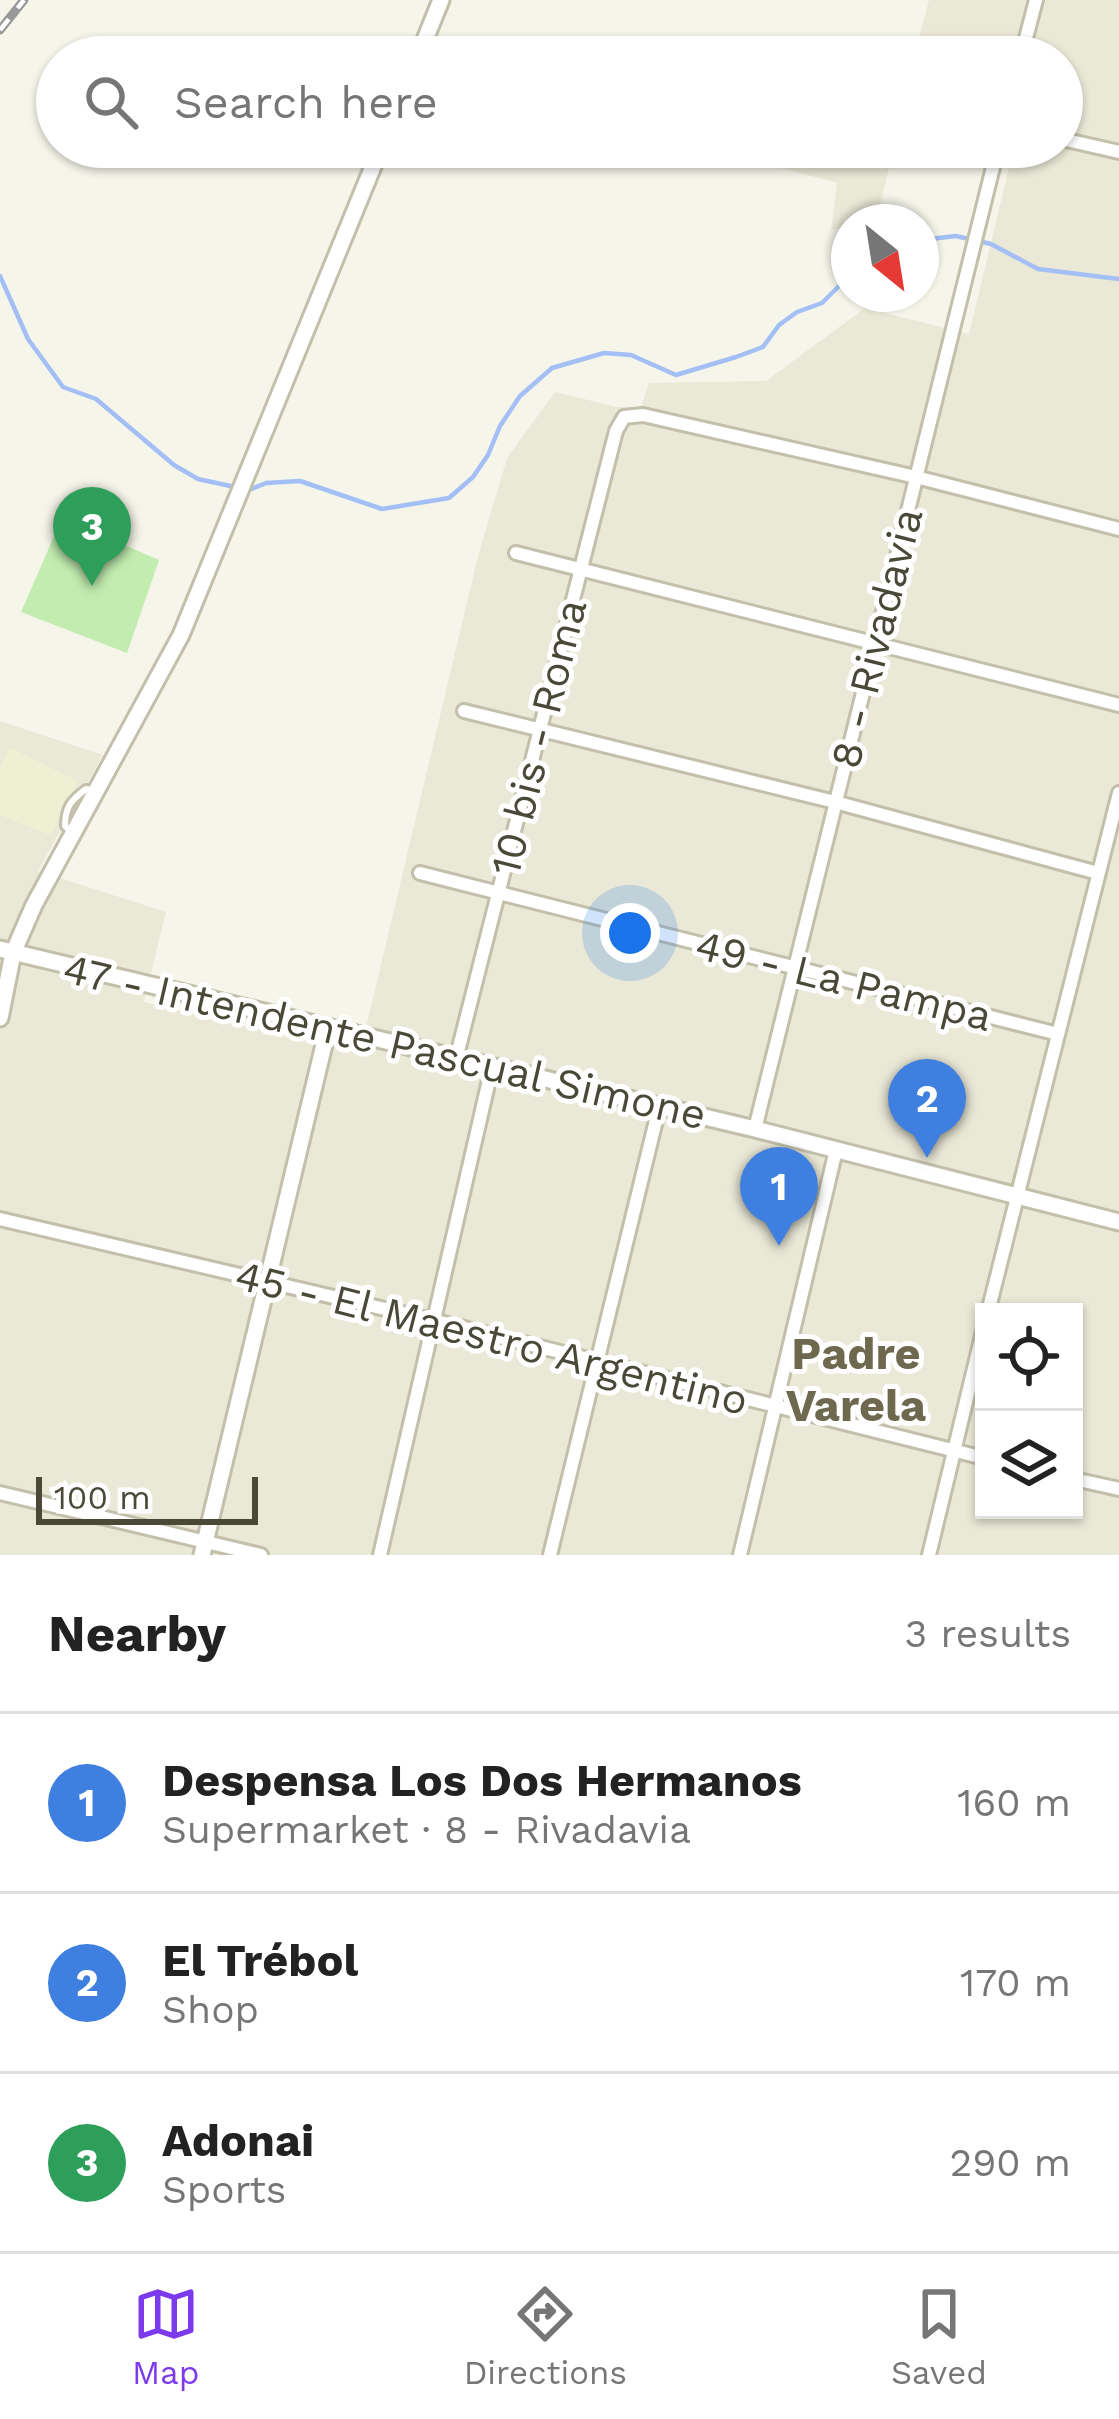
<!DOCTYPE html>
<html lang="en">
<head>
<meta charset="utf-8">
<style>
	:root { --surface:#fff; --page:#f6f6f6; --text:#222; --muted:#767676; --line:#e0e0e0; --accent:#7c3aed }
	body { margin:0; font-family:"Work Sans",sans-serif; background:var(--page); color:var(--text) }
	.controls { position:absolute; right:36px; bottom:36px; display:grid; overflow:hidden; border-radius:0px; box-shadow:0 3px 9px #0004 }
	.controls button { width:108px; height:108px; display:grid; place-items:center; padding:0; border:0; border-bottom:3px solid var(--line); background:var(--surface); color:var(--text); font:60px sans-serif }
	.compass { position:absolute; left:831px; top:204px; width:108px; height:108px; border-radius:50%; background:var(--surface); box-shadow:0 3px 9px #0004; rotate:150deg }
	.scale { position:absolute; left:36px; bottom:30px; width:222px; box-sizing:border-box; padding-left:12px; border:6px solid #4a4837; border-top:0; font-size:33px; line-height:42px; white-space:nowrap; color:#4a4837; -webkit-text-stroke:9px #fff; paint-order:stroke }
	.you { position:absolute; left:630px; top:933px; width:42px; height:42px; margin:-30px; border:9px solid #fff; border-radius:50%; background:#1a73e8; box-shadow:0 0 0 18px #1a73e833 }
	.badge { display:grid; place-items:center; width:78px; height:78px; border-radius:50%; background:var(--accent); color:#fff; font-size:39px; font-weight:700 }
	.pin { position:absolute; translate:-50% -99px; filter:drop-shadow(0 3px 6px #0008) }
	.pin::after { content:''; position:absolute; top:63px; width:42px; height:36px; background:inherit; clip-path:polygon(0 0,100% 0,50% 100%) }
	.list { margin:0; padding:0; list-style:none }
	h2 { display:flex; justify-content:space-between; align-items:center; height:156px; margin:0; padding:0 48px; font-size:51px }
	h2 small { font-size:39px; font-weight:400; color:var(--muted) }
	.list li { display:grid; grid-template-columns:78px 1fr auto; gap:36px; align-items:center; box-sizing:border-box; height:180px; padding:0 48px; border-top:3px solid var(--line) }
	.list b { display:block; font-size:45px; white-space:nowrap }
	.list p { margin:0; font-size:39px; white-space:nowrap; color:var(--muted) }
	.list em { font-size:39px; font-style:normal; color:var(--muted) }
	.icon { flex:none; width:66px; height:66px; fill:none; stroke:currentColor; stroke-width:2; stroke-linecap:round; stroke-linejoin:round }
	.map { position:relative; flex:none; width:1119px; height:1555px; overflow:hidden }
	.search { position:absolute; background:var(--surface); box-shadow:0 3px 9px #0004; left:36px; right:36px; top:36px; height:132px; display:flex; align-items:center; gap:30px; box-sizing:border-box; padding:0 42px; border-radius:66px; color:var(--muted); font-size:45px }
	.sheet { height:696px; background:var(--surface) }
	nav { display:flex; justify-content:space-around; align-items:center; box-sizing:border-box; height:168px; border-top:3px solid var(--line); background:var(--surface); font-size:33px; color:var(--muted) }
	nav a { display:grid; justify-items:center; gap:6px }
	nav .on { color:var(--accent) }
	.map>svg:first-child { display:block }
</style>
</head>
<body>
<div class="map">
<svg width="1119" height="1555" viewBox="0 0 1119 1555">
	<rect width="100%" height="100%" fill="#f6f5ea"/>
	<path fill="#eae9d7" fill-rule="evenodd" d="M929 0H1119V1555H0V721L103 755 38 871 166 912 144 1002 360 1053 478 556 507 458 555 392 617 407H641L649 383 766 381 865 308 969 334 1014 147H1062V57H914ZM984 1312H1074V1510H984Z
		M704 147H894L876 222H849V227L831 230 837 183Z"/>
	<path fill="#efefd3" d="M10 748 78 781 50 835 0 815V766Z"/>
	<path fill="#c2ecb0" d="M62 518 159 560 127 653 21 612Z"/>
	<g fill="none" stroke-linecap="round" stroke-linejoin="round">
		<path stroke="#a3bff5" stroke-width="4.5" d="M921 240 956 236 991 244 1038 269 1119 279
			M0 276 28 339 63 387 96 399 174 465 198 479 249 490 266 483 300 481 382 509 449 498 473 477 488 455 500 426 520 396 552 368 604 353 631 355 676 375 736 357 763 347 779 325 797 312 822 303 849 276"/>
		<defs>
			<path id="service" d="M70 831 65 826C65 807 71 800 86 789L92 790"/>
			<path id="minor" d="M1021 57 1036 0
				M1062 139 1119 152
				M516 553 1119 705
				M464 711 835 802 1098 873
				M420 873 1058 1034
				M456 1059 616 431 624 417 643 415 916 477 1119 529
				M755 1129 998 147
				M0 1219 432 1320 984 1458
				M988 1312 1119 793
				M1074 1479 1119 1489
				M0 1493 261 1555
				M380 1555 492 1067
				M550 1555 659 1108
				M740 1555 836 1150
				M929 1555 984 1327"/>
			<path id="tertiary" d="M418 57 441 0
				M0 949 755 1129 1119 1222
				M0 1018 13 953 34 905 181 635 381 147
				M202 1555 328 1028"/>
		</defs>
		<use href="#service" stroke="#c2c0ab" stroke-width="12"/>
		<use href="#minor" stroke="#c2c0ab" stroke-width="18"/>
		<use href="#tertiary" stroke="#c2c0ab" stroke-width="21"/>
		<use href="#service" stroke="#fff" stroke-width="6"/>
		<use href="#minor" stroke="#fff" stroke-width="12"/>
		<use href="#tertiary" stroke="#fff" stroke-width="15"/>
		<defs>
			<path id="rail" d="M0 30 24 0"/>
		</defs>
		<use href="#rail" stroke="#999" stroke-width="9"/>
		<use href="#rail" stroke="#fff" stroke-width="4.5" stroke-dasharray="14" stroke-linecap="butt"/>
	</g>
	<g text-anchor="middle" stroke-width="10" stroke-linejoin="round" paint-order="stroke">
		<g font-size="42" fill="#4a4837" stroke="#fff">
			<text transform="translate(876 638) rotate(-76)" y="15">8 - Rivadavia</text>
			<text transform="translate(538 737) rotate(-76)" y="15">10 bis - Roma</text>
			<text transform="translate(844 980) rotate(14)" y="15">49 - La Pampa</text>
			<text transform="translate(385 1041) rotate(13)" y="15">47 - Intendente Pascual Simone</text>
			<text transform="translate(492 1337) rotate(14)" y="15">45 - El Maestro Argentino</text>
		</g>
		<g font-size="45" font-weight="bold" fill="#6e694e" stroke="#fff">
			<text x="856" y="1369">Padre<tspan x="856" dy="52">Varela</tspan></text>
		</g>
	</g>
</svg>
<div class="controls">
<button><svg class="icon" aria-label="locate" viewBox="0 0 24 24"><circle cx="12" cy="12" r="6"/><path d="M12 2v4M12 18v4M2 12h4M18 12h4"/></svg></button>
<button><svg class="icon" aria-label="layers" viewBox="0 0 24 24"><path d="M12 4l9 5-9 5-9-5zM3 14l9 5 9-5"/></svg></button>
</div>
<svg class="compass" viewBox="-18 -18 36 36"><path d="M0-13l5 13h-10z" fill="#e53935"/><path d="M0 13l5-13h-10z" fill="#767676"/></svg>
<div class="scale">100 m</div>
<div class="you"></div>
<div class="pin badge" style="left:779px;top:1246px;background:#3f7fe0">1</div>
<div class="pin badge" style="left:927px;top:1158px;background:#3f7fe0">2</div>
<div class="pin badge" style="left:92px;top:586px;background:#2e9e5b">3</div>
<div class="search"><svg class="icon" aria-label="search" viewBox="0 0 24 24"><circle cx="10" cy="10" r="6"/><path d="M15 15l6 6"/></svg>Search here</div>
</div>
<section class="sheet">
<h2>Nearby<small>3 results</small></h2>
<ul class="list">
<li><span class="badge" style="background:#3f7fe0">1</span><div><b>Despensa Los Dos Hermanos</b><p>Supermarket · 8 - Rivadavia</p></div><em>160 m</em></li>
<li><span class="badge" style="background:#3f7fe0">2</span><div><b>El Trébol</b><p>Shop</p></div><em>170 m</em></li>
<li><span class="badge" style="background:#2e9e5b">3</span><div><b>Adonai</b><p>Sports</p></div><em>290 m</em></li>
</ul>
</section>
<nav>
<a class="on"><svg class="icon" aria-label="map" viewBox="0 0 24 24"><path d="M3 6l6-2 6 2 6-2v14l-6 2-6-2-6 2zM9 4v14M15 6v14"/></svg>Map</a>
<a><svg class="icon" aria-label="directions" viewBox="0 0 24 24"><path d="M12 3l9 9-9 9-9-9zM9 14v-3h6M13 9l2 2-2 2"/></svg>Directions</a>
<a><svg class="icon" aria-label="saved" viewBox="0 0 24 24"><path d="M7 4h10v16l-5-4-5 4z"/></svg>Saved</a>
</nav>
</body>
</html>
